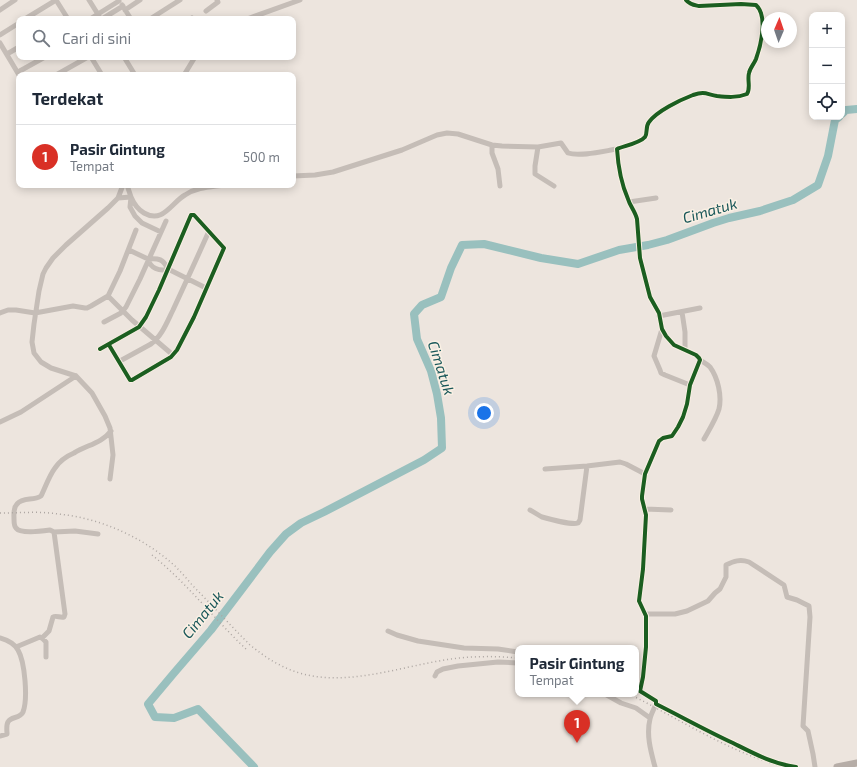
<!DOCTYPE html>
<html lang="id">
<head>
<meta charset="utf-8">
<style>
	:root { --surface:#fff; --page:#f2f2f3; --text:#1f2937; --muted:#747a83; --line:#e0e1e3; --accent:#d93025 }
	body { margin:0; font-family:"Exo 2",sans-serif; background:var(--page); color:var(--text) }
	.controls { position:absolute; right:12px; top:12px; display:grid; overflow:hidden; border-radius:8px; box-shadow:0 2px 10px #0003 }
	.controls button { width:36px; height:36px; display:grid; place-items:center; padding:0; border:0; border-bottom:1px solid var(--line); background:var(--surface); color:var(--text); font:20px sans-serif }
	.compass { position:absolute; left:761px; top:12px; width:36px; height:36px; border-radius:50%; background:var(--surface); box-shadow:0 2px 10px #0003; rotate:2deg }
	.you { position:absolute; left:484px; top:413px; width:14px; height:14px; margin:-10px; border:3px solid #fff; border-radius:50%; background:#1a73e8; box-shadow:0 0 0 6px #1a73e833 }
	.badge { display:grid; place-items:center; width:26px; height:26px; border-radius:50%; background:var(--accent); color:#fff; font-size:13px; font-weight:700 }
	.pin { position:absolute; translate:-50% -33px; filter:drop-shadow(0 1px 2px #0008) }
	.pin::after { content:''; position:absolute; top:21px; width:14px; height:12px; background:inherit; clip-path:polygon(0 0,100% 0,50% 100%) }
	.popup { position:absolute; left:515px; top:645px; width:124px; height:52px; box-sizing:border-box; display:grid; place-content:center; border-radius:8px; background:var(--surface); filter:drop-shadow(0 1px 3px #0005); font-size:13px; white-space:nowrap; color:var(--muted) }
	.popup b { font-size:15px; color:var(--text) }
	.popup::after { content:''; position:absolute; left:50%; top:100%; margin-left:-8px; border:8px solid transparent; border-top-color:var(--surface) }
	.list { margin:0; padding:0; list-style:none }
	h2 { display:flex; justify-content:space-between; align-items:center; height:52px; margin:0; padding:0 16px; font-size:17px }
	h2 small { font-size:13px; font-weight:400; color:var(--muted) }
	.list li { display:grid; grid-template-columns:26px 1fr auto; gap:12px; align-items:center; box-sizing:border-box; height:64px; padding:0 16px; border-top:1px solid var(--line) }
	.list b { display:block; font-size:15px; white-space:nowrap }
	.list p { margin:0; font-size:13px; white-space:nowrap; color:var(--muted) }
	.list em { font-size:13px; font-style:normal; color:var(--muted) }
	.icon { flex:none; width:22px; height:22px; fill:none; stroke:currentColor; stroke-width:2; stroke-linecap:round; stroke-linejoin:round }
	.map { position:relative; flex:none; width:857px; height:767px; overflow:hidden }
	.search { position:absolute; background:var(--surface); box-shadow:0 2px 10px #0003; left:16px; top:16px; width:280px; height:44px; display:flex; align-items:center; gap:10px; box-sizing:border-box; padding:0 14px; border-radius:8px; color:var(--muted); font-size:15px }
	.panel { position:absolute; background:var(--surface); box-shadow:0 2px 10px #0003; left:16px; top:72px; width:280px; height:116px; border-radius:8px }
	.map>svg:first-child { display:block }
</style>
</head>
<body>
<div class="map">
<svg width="857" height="767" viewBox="0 0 857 767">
	<rect width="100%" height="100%" fill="#ede5de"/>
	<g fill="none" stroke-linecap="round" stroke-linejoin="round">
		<path stroke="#99c0be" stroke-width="8" d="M842 114 846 110 857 109
			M254 767 198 709 174 718 155 717 148 704 174 673 211 630 270 552 286 534 301 523 324 512 424 460 442 448 441 418 437 394 431 371 417 339 414 314 422 305 441 297 451 268 462 245 484 244 541 258 578 264 619 250 648 245 667 240 713 223 729 218 760 211 793 200 818 185 828 156 835 120 839 117"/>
		<path stroke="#c5bdb7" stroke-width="5" d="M56 0 68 19
			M89 0 99 16
			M686 0C690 5 694 5 699 6L741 4 756 5C768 16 761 45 756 59 754 64 750 68 749 73 747 80 751 88 747 94 737 98 727 97 717 96 706 94 705 91 693 95 680 100 657 111 649 122 645 127 648 133 645 137 640 143 624 146 617 149 618 165 621 183 628 199 630 206 635 211 637 219L640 258 650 297 659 313 662 329 666 336 674 345 696 355 699 358 700 360 690 385 687 404 683 417 678 427 672 436 663 438 659 441 645 474 642 496V499L646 515 643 569 639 601 646 616V647L643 677 640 691 656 701V704C682 717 707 731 733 743 753 753 773 764 796 767
			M122 5 131 19
			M0 10 15 0
			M125 10 140 0
			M206 11 218 2 217 0
			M25 19 56 0
			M90 19 119 1
			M102 19 123 6
			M150 19 180 0
			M191 19 192 18
			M247 19 300 0
			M0 35 19 23
			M0 43 19 75
			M7 54 19 47
			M91 57 102 75
			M124 57 135 75
			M18 72 45 57
			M56 75 88 57
			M184 75 195 57
			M492 145V153L498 169 500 186
			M538 147 535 166V174L554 186
			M293 176 315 175 333 172 402 150 437 135 447 133 458 134 492 145 502 146 538 147 561 143 568 153C580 157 604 151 617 149
			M127 185 131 197 130 207 135 216 142 223 161 232
			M118 198 131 197C134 204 137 209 144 213 163 224 171 203 185 195 197 187 210 187 224 185
			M629 202 656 198
			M129 250 148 259C150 268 160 272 168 269L206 288
			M148 259C159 258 163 259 168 269
			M108 296 132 320 173 355
			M682 312 685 332V350
			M0 313 8 310H16L35 313 73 306 85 308H87L91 306 108 296 120 271 136 230
			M659 316 700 308
			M104 322 121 313 126 307 140 279 166 221
			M662 329 654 356 660 370 661 373 665 375 690 385
			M100 349 139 327 146 317 159 290 191 215H194L224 248 194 317 177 350 171 357 132 380H130L109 345
			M700 360C703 362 707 364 710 367 718 378 722 396 719 409 716 419 709 430 704 439
			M120 361 151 344C162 336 167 322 173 310 185 284 197 258 209 231
			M0 422 21 412 76 376
			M545 469 587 466 620 462 626 464 645 474
			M110 479 113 455 110 428 105 416 92 393 76 376 51 368 41 362 34 353 32 342 34 324 39 291 43 274 46 268 53 258 66 245 108 208 118 198 123 185
			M645 509 671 510
			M530 510C534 512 538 515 542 517 549 519 572 525 578 523L580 520 587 466
			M54 532 75 531 98 534
			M645 614H675L687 611 708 601 715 593 720 589 726 577V565C734 561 740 559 749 562L784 585 787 597 797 600 809 606 810 617 803 726 808 731 813 754 815 767
			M388 631 397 635 418 641 464 648 498 649 518 652
			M0 638C7 640 14 643 18 650 25 662 28 699 23 712 20 719 11 716 8 722 6 725 7 731 7 734L0 736
			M42 638 49 631 53 617C56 615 60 618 64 617L65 614 54 532 50 530C43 531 20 534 16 528 14 526 14 522 14 519 14 514 13 508 17 504 23 497 33 501 41 496 45 488 49 476 55 468 59 462 67 456 74 453 87 445 102 443 111 431
			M16 647 40 637 43 639 46 642V657
			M435 676 437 672 443 669 458 666 498 662 518 663
			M605 694 621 703 636 708 650 718
			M655 767C651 752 646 735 650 719 651 714 654 709 656 704"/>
		<path stroke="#b6ada7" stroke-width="7" d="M837 767 857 763"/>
		<path stroke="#ada6a2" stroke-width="1.5" stroke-dasharray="1 3" stroke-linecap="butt" d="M0 513C19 513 39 511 58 514 100 518 143 537 175 566 181 572 187 579 193 586 212 605 231 626 250 645 259 652 268 659 278 664 332 694 394 667 451 659 473 656 496 656 518 658
			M152 555C187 583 214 619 247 650
			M629 694C680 719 730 753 785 767"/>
		<defs>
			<path id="cycleway" d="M686 0C690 5 694 5 699 6L741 4 756 5C768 16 761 45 756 59 754 64 750 68 749 73 747 80 751 88 747 94 737 98 727 97 717 96 706 94 705 91 693 95 680 100 657 111 649 122 645 127 648 133 645 137 640 143 624 146 617 149 618 165 621 183 628 199 630 206 635 211 637 219L640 258 650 297 659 313 662 329 666 336 674 345 696 355 699 358 700 360 690 385 687 404 683 417 678 427 672 436 663 438 659 441 645 474 642 496V499L646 515 643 569 639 601 646 616V647L643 677 640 691 656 701V704C682 717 707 731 733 743 753 753 773 764 796 767
				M100 349 139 327 146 317 159 290 191 215H194L224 248 194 317 177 350 171 357 132 380H130L109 345"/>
		</defs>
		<use href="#cycleway" stroke="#faf0e4" stroke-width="6"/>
		<use href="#cycleway" stroke="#1b5e20" stroke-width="4"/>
	</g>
	<g text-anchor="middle" stroke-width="3" stroke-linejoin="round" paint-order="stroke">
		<g font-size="15" font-style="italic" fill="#195759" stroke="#faf0e4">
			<text transform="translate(710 211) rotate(-16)" y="5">Cimatuk</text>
			<text transform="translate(441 368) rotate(72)" y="5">Cimatuk</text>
			<text transform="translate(203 615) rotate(-51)" y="5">Cimatuk</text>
		</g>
	</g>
</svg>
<div class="controls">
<button>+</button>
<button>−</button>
<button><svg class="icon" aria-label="locate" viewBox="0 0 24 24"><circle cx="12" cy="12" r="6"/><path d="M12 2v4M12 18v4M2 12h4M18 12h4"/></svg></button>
</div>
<svg class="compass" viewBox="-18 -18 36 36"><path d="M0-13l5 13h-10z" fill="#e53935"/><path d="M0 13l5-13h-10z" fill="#747a83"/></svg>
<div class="you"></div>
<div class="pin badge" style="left:577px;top:743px">1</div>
<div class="popup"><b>Pasir Gintung</b>Tempat</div>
<div class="search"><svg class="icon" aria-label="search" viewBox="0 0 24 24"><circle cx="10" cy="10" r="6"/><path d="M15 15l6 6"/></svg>Cari di sini</div>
<section class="panel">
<h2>Terdekat<small></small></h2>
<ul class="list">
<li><span class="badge">1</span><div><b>Pasir Gintung</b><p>Tempat</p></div><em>500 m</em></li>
</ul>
</section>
</div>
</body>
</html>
